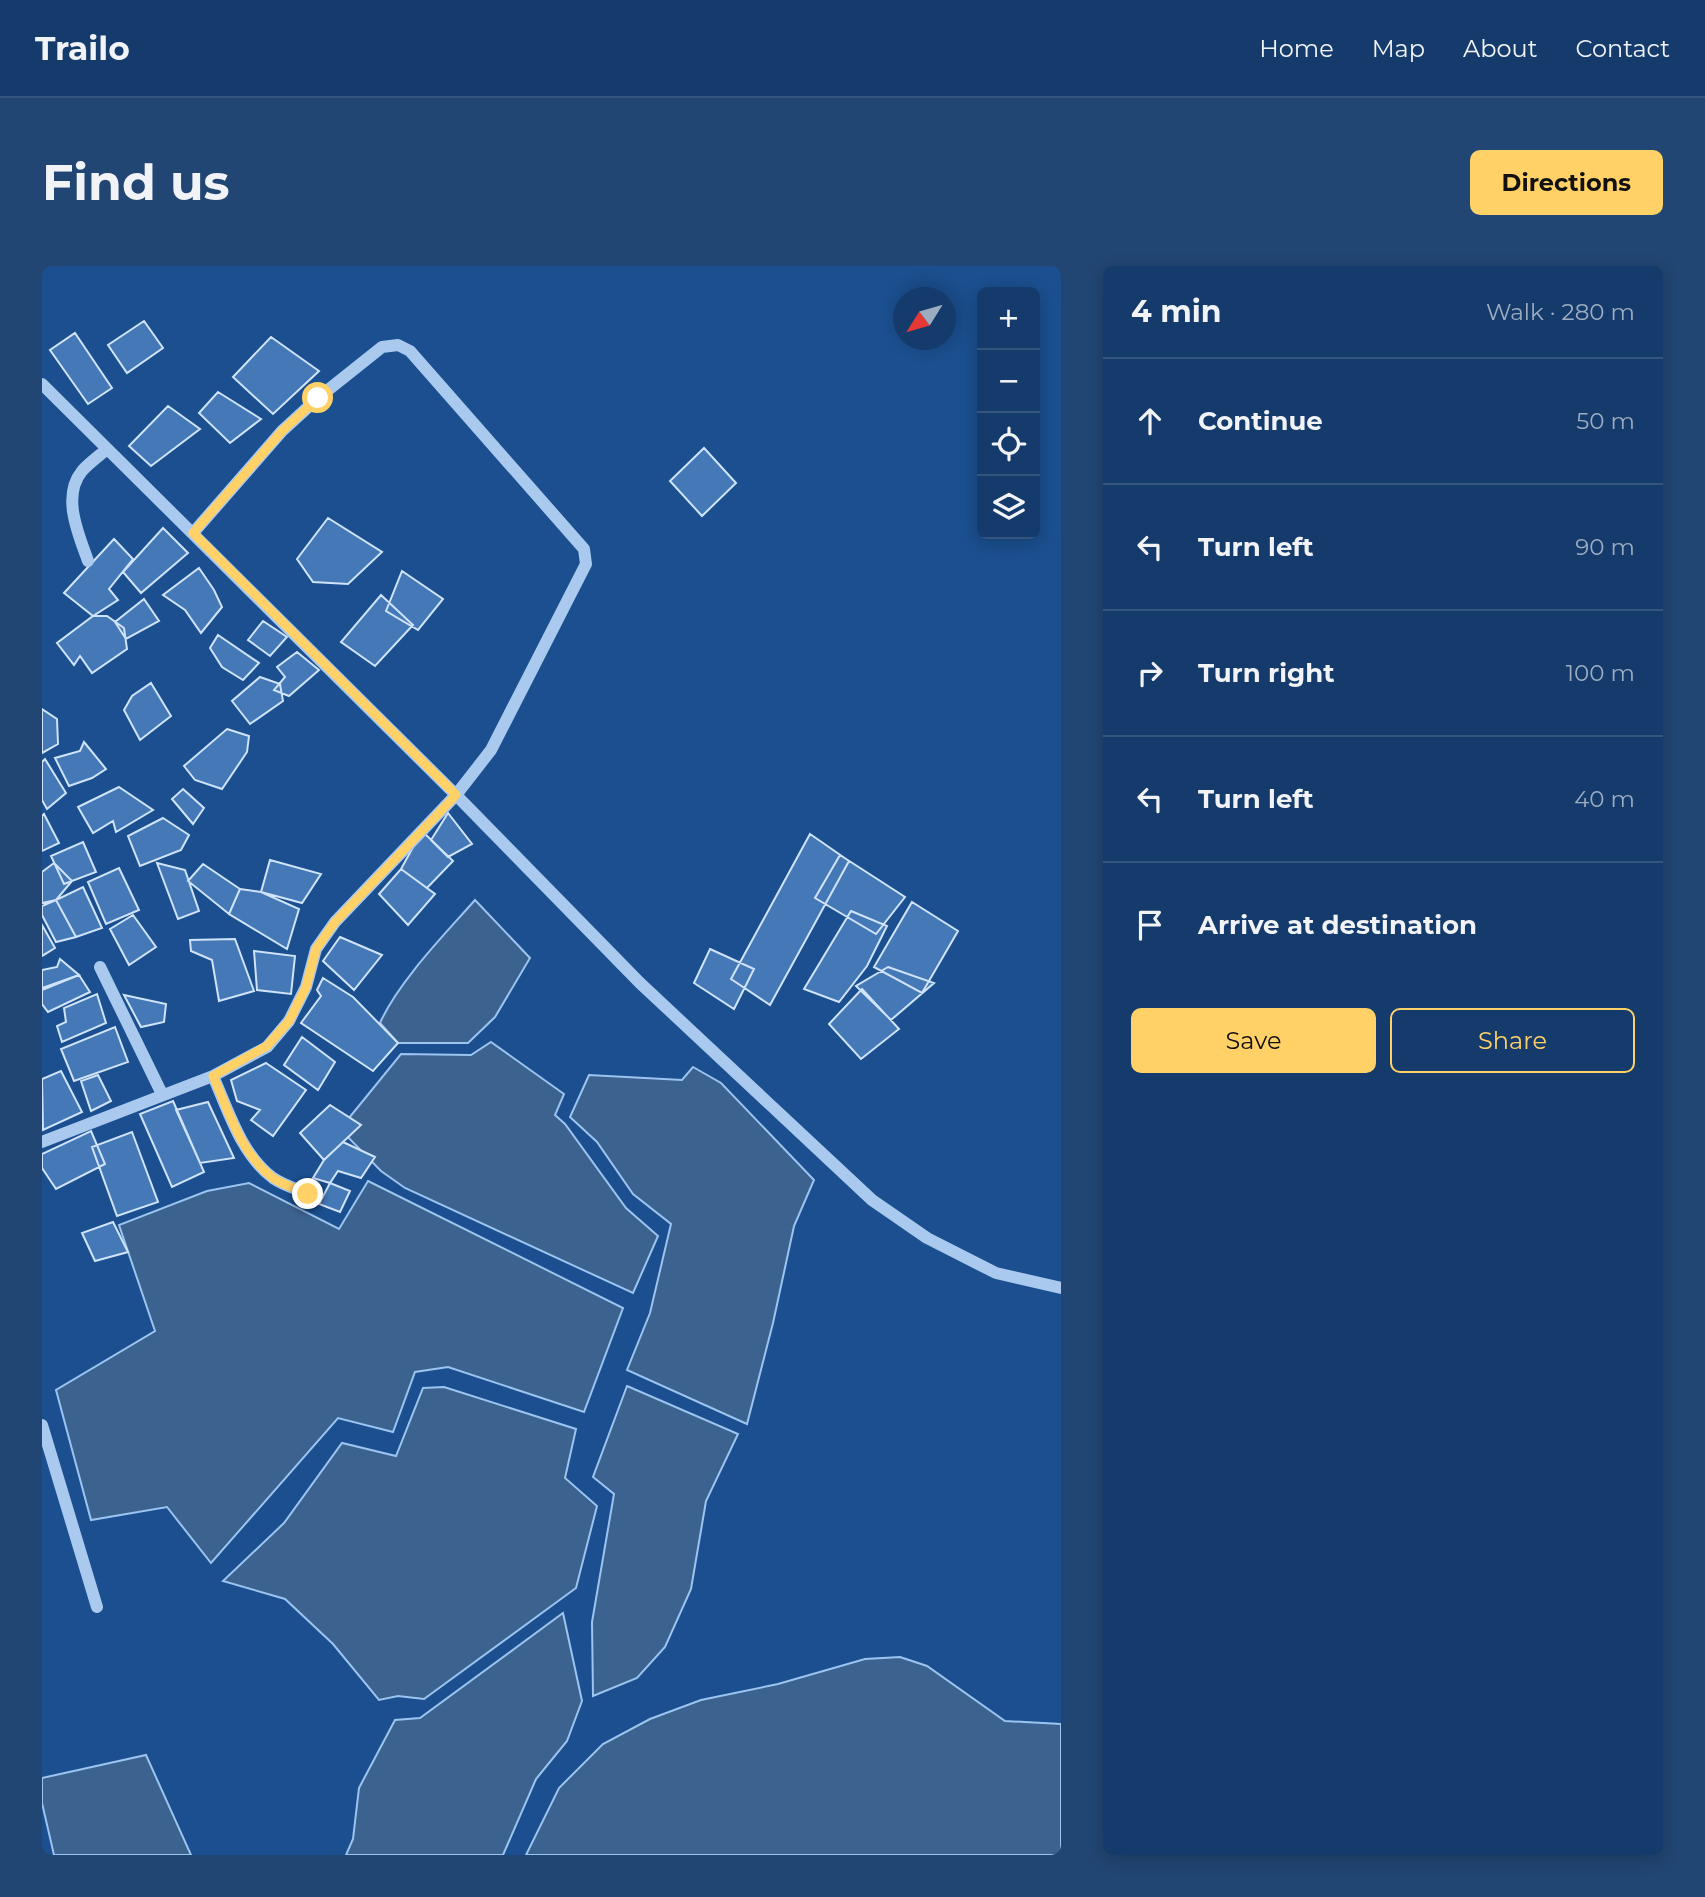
<!DOCTYPE html>
<html lang="en">
<head>
<meta charset="utf-8">
<style>
	:root { --surface:#143b6b; --page:#214673; --text:#f1f3f6; --muted:#9dadc1; --line:#33557e; --accent:#ffd166 }
	body { margin:0; font-family:Montserrat,sans-serif; background:var(--page); color:var(--text) }
	.controls { position:absolute; right:21px; top:21px; display:grid; overflow:hidden; border-radius:10px; box-shadow:0 4px 18px #0003 }
	.controls button { width:63px; height:63px; display:grid; place-items:center; padding:0; border:0; border-bottom:2px solid var(--line); background:var(--surface); color:var(--text); font:35px sans-serif }
	.compass { position:absolute; left:851px; top:21px; width:63px; height:63px; border-radius:50%; background:var(--surface); box-shadow:0 4px 18px #0003; rotate:233deg }
	.stop { position:absolute; width:21px; height:21px; margin:-16px; border:5px solid #ffd166; border-radius:50%; background:#fff }
	.stop.end { background:#ffd166; border-color:#fff; box-shadow:0 2px 7px #0008 }
	.list { margin:0; padding:0; list-style:none }
	h2 { display:flex; justify-content:space-between; align-items:center; height:91px; margin:0; padding:0 28px; font-size:30px }
	h2 small { font-size:23px; font-weight:400; color:var(--muted) }
	.list li { display:grid; grid-template-columns:46px 1fr auto; gap:21px; align-items:center; box-sizing:border-box; height:126px; padding:0 28px; border-top:2px solid var(--line) }
	.list b { display:block; font-size:26px; white-space:nowrap }
	.list em { font-size:23px; font-style:normal; color:var(--muted) }
	.actions { display:flex; gap:14px; padding:21px 28px }
	.actions a { flex:1; padding:16px 0; border:2px solid var(--accent); border-radius:10px; text-align:center; font-size:24px; color:var(--accent) }
	.actions .main { background:var(--accent); color:#111 }
	.icon { flex:none; width:38px; height:38px; fill:none; stroke:currentColor; stroke-width:2; stroke-linecap:round; stroke-linejoin:round }
	.map { position:relative; flex:none; width:1019px; height:1589px; overflow:hidden; border-radius:10px }
	header { display:flex; align-items:center; gap:42px; box-sizing:border-box; height:98px; padding:0 35px; background:var(--surface); border-bottom:2px solid var(--line) }
	header strong { font-size:33px }
	nav { display:flex; gap:38px; margin-inline-start:auto; font-size:24px }
	.intro { display:flex; align-items:center; justify-content:space-between; box-sizing:border-box; height:168px; padding:0 42px }
	h1 { margin:0; font-size:49px }
	.button { padding:18px 32px; border-radius:10px; background:var(--accent); color:#111; font-size:24px; font-weight:700 }
	main { display:flex; gap:42px; padding:0 42px }
	aside { flex:1; background:var(--surface); border-radius:10px; box-shadow:0 4px 18px #0003 }
	.map>svg:first-child { display:block }
</style>
</head>
<body>
<header>
<strong>Trailo</strong>
<nav><a>Home</a><a>Map</a><a>About</a><a>Contact</a></nav>
</header>
<div class="intro"><h1>Find us</h1><a class="button">Directions</a></div>
<main>
<div class="map">
<svg width="1019" height="1589" viewBox="0 0 1019 1589">
	<rect width="100%" height="100%" fill="#1b4f8f"/>
	<path fill="#3c6290" stroke="#9cc4f0" stroke-width="2" d="M433 634 488 692 453 751 426 777H356L338 757C356 716 403 668 433 634Z
		M449 776 522 828 513 849 523 858 584 942 616 970 591 1027 363 922 339 905 298 863 359 788 429 789Z
		M651 801 679 817 772 914 752 960 731 1057 705 1158 585 1104 608 1047 629 958 591 928 555 876 528 851 547 809 640 814Z
		M326 915 581 1042 542 1146 406 1101 373 1106 351 1166 296 1152 169 1297 125 1241 49 1254 14 1124 113 1065 77 959 165 925 207 917 297 963Z
		M585 1120 696 1168 664 1235 649 1323 623 1381 595 1412 551 1430 550 1356 572 1228 551 1211Z
		M402 1121 534 1163 523 1212 555 1240 534 1322 382 1433 356 1430 337 1434 291 1378 243 1333 181 1315 242 1257 300 1177 354 1190 381 1122Z
		M521 1347 540 1435 525 1475 494 1513 461 1589H304L311 1573 317 1522 353 1454 378 1452Z
		M858 1391 885 1400 963 1455 1019 1458V1589H484L517 1522 561 1478 608 1453 659 1434 736 1418 823 1393Z
		M104 1489 149 1589H12L0 1537V1512Z"/>
	<path fill="#4478b7" stroke="#cfe3fa" stroke-width="2" d="M102 55 121 82 85 107 66 79Z
		M33 67 70 122 46 138 8 84Z
		M229 71 277 105 231 148 191 111Z
		M176 126 219 153 188 177 157 147Z
		M126 140 158 163 109 200 87 180Z
		M662 182 694 217 660 250 628 215Z
		M286 252 340 286 306 318 271 316 255 293Z
		M121 262 146 287 99 327 81 306Z
		M72 273 91 293 67 323 76 334 51 350 22 327Z
		M157 302 172 324 180 341 159 367 143 344 121 329Z
		M360 305 401 333 376 364 344 345Z
		M339 329 371 359 333 400 299 376Z
		M102 333 117 355 84 373 73 356Z
		M51 350H65L82 362 85 383 50 407 38 390 32 399 15 377Z
		M221 355 245 371 228 390 206 374Z
		M176 369 217 397 201 414 180 401 168 382Z
		M255 386 277 404 247 430 232 424 243 411 235 401Z
		M218 411 238 418 241 435 208 458 190 435Z
		M109 417 129 450 98 474 82 444 90 430Z
		M0 443 15 453 16 478 0 487Z
		M185 463 207 470 205 486 180 523 153 514 142 500Z
		M42 476 64 503 50 512 27 520 13 492 38 485Z
		M3 493 24 527 5 543 0 534V496Z
		M77 521 111 544 74 566 71 555 51 567 36 541Z
		M141 523 162 542 151 558 130 533Z
		M406 547 430 578 406 591 389 574Z
		M2 548 17 577 0 585V550Z
		M121 552 147 569 139 584 98 600 86 570Z
		M380 565 411 595 385 622 359 603Z
		M768 568 807 595 728 739 689 713Z
		M41 576 54 606 22 618 9 590Z
		M798 589 863 631 834 668 773 632Z
		M228 594 279 608 260 637 219 626Z
		M12 597 30 615 14 634 0 637V606Z
		M115 597 143 604 157 645 136 653Z
		M161 598 198 623 187 648 146 615Z
		M77 602 97 644 64 658 46 616Z
		M359 603 393 628 366 659 337 628Z
		M41 621 60 662 34 671 14 634Z
		M198 623 219 626 257 643 245 683 187 648Z
		M14 634 34 671 14 676 0 649V640Z
		M870 636 916 665 880 727 832 701Z
		M809 645 845 660 825 700 797 736 762 723Z
		M91 649 114 681 87 699 68 663Z
		M0 659 13 682 0 690Z
		M298 671 340 689 312 724 281 695Z
		M193 673 212 725 177 735 170 694 149 685 148 674Z
		M668 683 712 703 692 743 652 717Z
		M212 685 253 690 249 728 215 724Z
		M18 693 37 709 0 722V704L15 701Z
		M846 701 892 717 849 754 814 720Z
		M37 709 48 726 6 746 0 738V724Z
		M281 712 311 731 356 777 331 805 259 757 279 730 275 724Z
		M820 723 857 763 819 793 787 758Z
		M55 728 64 757 20 776 15 760 24 756 22 742Z
		M82 729 124 738 122 756 99 761Z
		M73 761 86 796 32 815 19 783Z
		M260 771 293 796 276 824 242 799Z
		M224 797 264 824 231 870 209 854 218 844 195 835 189 814Z
		M19 805 40 846 1 864 0 813Z
		M56 809 69 835 49 845 39 815Z
		M131 835 162 906 130 921 98 848Z
		M166 836 192 892 158 897 134 844Z
		M288 839 319 859 282 894 258 867Z
		M49 865 63 898 14 923 0 902V888Z
		M90 866 116 936 75 950 50 881Z
		M301 876 333 891 319 912 296 905 288 917 271 912 282 894Z
		M288 917 308 925 298 946 277 938Z
		M71 956 86 986 53 995 40 967Z"/>
	<g fill="none" stroke-linecap="round" stroke-linejoin="round">
		<path stroke="#a9c9ee" stroke-width="12" d="M0 118 414 529 598 717 830 934 885 972 954 1007 1019 1022
			M46 295C37 269 19 231 40 205 47 197 57 190 65 183
			M58 701 120 828
			M171 810C187 846 199 888 231 912 241 919 255 923 266 928
			M0 876 171 810 225 781 247 755 264 721 274 683 293 656 414 529 449 484 544 298 542 283 368 85 356 79 340 81 276 132 240 165 151 267
			M0 1159 55 1341"/>
	</g>
	<g fill="none" stroke-linecap="round" stroke-linejoin="round">
		<path stroke="#ffd166" stroke-width="9" d="M266 928C255 923 241 919 231 912 199 888 187 846 171 810L225 780 247 755 264 721 274 683 293 656 414 529 151 267 240 165 276 132"/>
	</g>
</svg>
<div class="controls">
<button>+</button>
<button>−</button>
<button><svg class="icon" aria-label="locate" viewBox="0 0 24 24"><circle cx="12" cy="12" r="6"/><path d="M12 2v4M12 18v4M2 12h4M18 12h4"/></svg></button>
<button><svg class="icon" aria-label="layers" viewBox="0 0 24 24"><path d="M12 4l9 5-9 5-9-5zM3 14l9 5 9-5"/></svg></button>
</div>
<svg class="compass" viewBox="-18 -18 36 36"><path d="M0-13l5 13h-10z" fill="#e53935"/><path d="M0 13l5-13h-10z" fill="#9dadc1"/></svg>
<div class="stop" style="left:276px;top:132px"></div>
<div class="stop end" style="left:266px;top:928px"></div>
</div>
<aside>
<h2>4 min<small>Walk · 280 m</small></h2>
<ul class="list">
<li><svg class="icon" aria-label="ahead" viewBox="0 0 24 24"><path d="M12 20V5M6 11l6-6 6 6"/></svg><div><b>Continue</b></div><em>50 m</em></li>
<li><svg class="icon" aria-label="left" viewBox="0 0 24 24"><path d="M17 20v-9H6M10 6l-5 5 5 5"/></svg><div><b>Turn left</b></div><em>90 m</em></li>
<li><svg class="icon" aria-label="right" viewBox="0 0 24 24"><path d="M7 20v-9h11M14 6l5 5-5 5"/></svg><div><b>Turn right</b></div><em>100 m</em></li>
<li><svg class="icon" aria-label="left" viewBox="0 0 24 24"><path d="M17 20v-9H6M10 6l-5 5 5 5"/></svg><div><b>Turn left</b></div><em>40 m</em></li>
<li><svg class="icon" aria-label="arrive" viewBox="0 0 24 24"><path d="M6 21V4h12l-3 4 3 4H6"/></svg><div><b>Arrive at destination</b></div></li>
</ul>
<div class="actions"><a class="main">Save</a><a>Share</a></div>
</aside>
</main>
</body>
</html>
